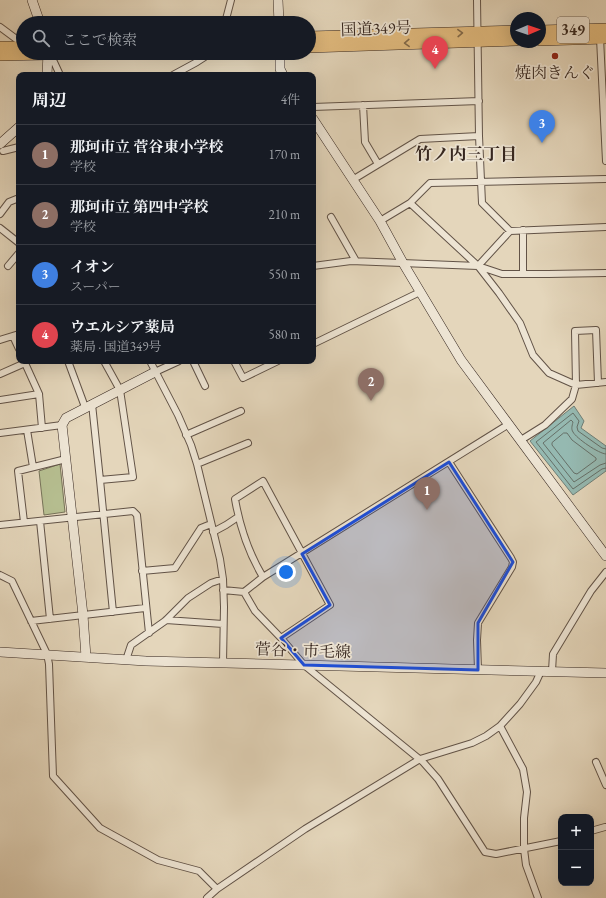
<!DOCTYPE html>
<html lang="ja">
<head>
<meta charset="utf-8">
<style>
	:root { --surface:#171b24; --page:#20242c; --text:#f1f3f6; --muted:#9ea1a6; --line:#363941; --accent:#db2777 }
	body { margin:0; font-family:"EB Garamond","Noto Serif JP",serif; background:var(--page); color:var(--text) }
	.controls { position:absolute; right:12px; bottom:12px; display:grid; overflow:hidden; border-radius:8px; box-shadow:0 4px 16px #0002 }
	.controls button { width:36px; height:36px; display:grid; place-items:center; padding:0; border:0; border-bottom:1px solid var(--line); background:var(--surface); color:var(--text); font:20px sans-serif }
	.compass { position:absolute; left:510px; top:12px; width:36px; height:36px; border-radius:50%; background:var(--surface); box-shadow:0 4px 16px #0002; rotate:88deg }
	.you { position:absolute; left:286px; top:572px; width:14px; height:14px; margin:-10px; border:3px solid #fff; border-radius:50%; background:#1a73e8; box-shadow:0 0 0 6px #1a73e833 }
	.badge { display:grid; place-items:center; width:26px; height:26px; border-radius:50%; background:var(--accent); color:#fff; font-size:13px; font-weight:700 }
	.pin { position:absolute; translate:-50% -33px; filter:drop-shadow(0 1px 2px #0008) }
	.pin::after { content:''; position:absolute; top:21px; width:14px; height:12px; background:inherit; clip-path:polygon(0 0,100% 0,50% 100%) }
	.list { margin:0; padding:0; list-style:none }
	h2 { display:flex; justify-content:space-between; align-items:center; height:52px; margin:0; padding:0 16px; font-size:17px }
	h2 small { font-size:13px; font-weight:400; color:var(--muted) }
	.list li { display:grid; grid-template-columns:26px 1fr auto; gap:12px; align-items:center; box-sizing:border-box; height:60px; padding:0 16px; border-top:1px solid var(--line) }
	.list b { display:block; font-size:15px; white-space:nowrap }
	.list p { margin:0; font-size:13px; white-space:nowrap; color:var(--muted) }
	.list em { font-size:13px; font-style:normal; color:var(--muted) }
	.icon { flex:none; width:22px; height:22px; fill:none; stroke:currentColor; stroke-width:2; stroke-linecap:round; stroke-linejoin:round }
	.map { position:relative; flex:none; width:606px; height:898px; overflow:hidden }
	.search { position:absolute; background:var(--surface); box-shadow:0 4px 16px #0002; left:16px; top:16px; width:300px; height:44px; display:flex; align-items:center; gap:10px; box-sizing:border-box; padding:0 14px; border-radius:22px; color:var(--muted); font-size:15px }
	.panel { position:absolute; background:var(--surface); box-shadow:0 4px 16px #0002; left:16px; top:72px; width:300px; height:292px; border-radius:8px }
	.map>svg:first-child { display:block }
</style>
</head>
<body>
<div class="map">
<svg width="606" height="898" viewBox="0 0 606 898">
	<rect width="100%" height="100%" fill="#e4d6bb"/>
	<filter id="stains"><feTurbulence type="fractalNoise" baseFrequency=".005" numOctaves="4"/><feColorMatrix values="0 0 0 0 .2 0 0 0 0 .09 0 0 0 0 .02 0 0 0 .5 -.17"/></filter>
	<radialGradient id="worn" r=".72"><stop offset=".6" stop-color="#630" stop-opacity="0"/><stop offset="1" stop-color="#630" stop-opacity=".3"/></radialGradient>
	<path fill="#b5bd8f" stroke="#767258" d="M60 464 65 512 44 515 39 471Z"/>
	<path fill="#95b9b1" stroke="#6f7f77" d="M574 406 584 421 581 428 606 446V471L573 495 530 441Z"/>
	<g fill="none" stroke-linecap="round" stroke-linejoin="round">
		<path stroke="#667068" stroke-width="1" d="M564 433H567L572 440 596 458V460L577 474 574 473 552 445V443Z
			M606 449 602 448 578 431 577 427 579 421 573 413 536 442 573 489 602 469 606 468
			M606 454C599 454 576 438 573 432 571 429 572 426 573 422L571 420 543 443 574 482 600 465 606 463"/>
		<defs>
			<path id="street" d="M477 0 479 136 482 203 510 231
				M225 23 231 0
				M0 27 23 44
				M600 38 606 161
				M48 54 54 62 60 75
				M173 75 197 62 211 53
				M363 105 365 142 378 164
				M313 107 479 101
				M3 151 19 147
				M354 179 420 139 479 136
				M410 203 478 266 499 293 520 323 533 355 549 373 576 385 606 382
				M0 214 9 202 19 198
				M331 217 356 261
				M380 221 410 203 430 183 606 179
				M0 228 19 243
				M8 266 19 253
				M313 266 351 261 478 266 502 274H548L606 273
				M478 266 510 231 606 227
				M523 274V230
				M13 336 19 349
				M0 340 19 334
				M313 344 420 292
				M24 361 39 394
				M68 361 85 407
				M150 361 178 415 191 445 197 464 220 559 223 579 224 607 223 663
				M193 361 205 386
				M234 361 243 378 278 361
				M155 372 179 361
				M0 374 25 363
				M0 400 39 394 42 428
				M92 404 100 480 133 477 120 390 104 361
				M27 430 33 467
				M0 433 62 425
				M186 435 241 411
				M521 440 545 425 572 399 576 385 575 331 596 330 598 383
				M449 462 511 558 513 562 512 567 478 623 477 640 478 670
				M197 464 248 443
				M100 480 113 612
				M40 521 50 619
				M24 522 18 471 66 459
				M0 525 133 511 137 515 149 633
				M213 532 226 525 238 517
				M142 571 175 568 201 528 211 524
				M0 575 12 581 47 654 49 664 53 776 100 828 158 860 199 871 217 889
				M263 577C248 552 240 528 235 499L263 481 330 605 281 638
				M223 590 244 592 263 577 509 424
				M244 592 255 611 281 638 304 665 423 762 438 779 485 852 496 854 561 841
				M166 620 223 624
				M31 621 145 608
				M126 660 131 645 165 621 188 598 211 583 223 579
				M552 671 553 654 591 591 606 572
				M500 726 523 769 527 792 524 818V849L526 865 538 898
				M596 762 606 785
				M591 831 605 827
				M207 898 217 889 305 829 420 759 472 743 486 736 500 726 520 704 536 682 541 671"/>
			<path id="secondary" d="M32 0 40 23
				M278 0 279 23
				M280 53V69L283 75
				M47 75 48 53
				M313 119 380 221 403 263 461 360 606 556
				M0 144 19 127
				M0 652 146 661 606 673
				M86 657 83 615 62 425 66 418 155 372"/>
			<path id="highway" d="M540 31 606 29
				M309 37 516 31
				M540 40 606 38
				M0 47H23
				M309 47 516 40
				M0 55 94 53"/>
		</defs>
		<use href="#street" stroke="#625347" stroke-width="8"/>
		<use href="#secondary" stroke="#362720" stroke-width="10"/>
		<use href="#highway" stroke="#362720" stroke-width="12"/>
		<use href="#street" stroke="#ede4d3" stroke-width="6"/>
		<use href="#secondary" stroke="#ede4d3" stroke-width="9"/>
		<use href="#highway" stroke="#e2bb7e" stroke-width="11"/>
	</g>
	<defs><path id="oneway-chevron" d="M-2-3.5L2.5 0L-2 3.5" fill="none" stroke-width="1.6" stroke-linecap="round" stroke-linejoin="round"/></defs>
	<g stroke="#836a4a">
		<use href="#oneway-chevron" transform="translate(460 33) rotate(-2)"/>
		<use href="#oneway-chevron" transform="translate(407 43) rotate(178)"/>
	</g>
	<path fill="#1d4ed8" fill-opacity="0.2" stroke="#1d4ed8" stroke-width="3" stroke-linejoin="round" d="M449 462 513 562 478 623V670L304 665 281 638 330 605 302 554Z"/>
	<circle fill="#8f2418" stroke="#ede4d3" stroke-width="1.5" cx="555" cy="56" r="4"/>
	<g text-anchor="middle" stroke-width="3.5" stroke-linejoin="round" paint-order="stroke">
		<rect fill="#ede4d3" stroke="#6d6056" stroke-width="1" x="557" y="17" width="32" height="26" rx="3"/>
		<g font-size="15" font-weight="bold" fill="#362720">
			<text x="573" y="35">349</text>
		</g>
		<g font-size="16" fill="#362720" stroke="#ede4d3">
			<text transform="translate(376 28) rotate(-2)" y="6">国道349号</text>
			<text transform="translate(303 650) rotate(2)" y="6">菅谷・市毛線</text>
		</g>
		<g font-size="16" fill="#362720" stroke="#ede4d3">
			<text x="555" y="78">焼肉きんぐ</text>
		</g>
		<g font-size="17" font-weight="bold" fill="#362720" stroke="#ede4d3">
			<text x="466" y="160">竹ノ内三丁目</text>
		</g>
	</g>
	<rect width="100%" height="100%" filter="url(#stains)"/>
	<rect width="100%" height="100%" fill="url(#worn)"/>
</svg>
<div class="controls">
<button>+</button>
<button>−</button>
</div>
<svg class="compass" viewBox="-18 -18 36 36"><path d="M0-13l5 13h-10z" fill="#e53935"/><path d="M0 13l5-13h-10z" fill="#9ea1a6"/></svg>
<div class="you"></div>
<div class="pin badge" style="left:427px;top:510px;background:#8d6e63">1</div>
<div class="pin badge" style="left:371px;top:401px;background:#8d6e63">2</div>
<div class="pin badge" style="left:542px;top:143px;background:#3f7fe0">3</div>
<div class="pin badge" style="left:435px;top:69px;background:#e0444e">4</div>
<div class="search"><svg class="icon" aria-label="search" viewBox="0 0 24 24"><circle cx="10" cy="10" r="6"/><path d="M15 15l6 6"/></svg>ここで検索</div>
<section class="panel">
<h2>周辺<small>4件</small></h2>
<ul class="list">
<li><span class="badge" style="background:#8d6e63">1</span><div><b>那珂市立 菅谷東小学校</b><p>学校</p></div><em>170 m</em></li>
<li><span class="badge" style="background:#8d6e63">2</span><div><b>那珂市立 第四中学校</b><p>学校</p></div><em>210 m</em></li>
<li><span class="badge" style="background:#3f7fe0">3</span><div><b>イオン</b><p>スーパー</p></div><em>550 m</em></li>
<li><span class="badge" style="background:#e0444e">4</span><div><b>ウエルシア薬局</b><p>薬局 · 国道349号</p></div><em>580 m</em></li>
</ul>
</section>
</div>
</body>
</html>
